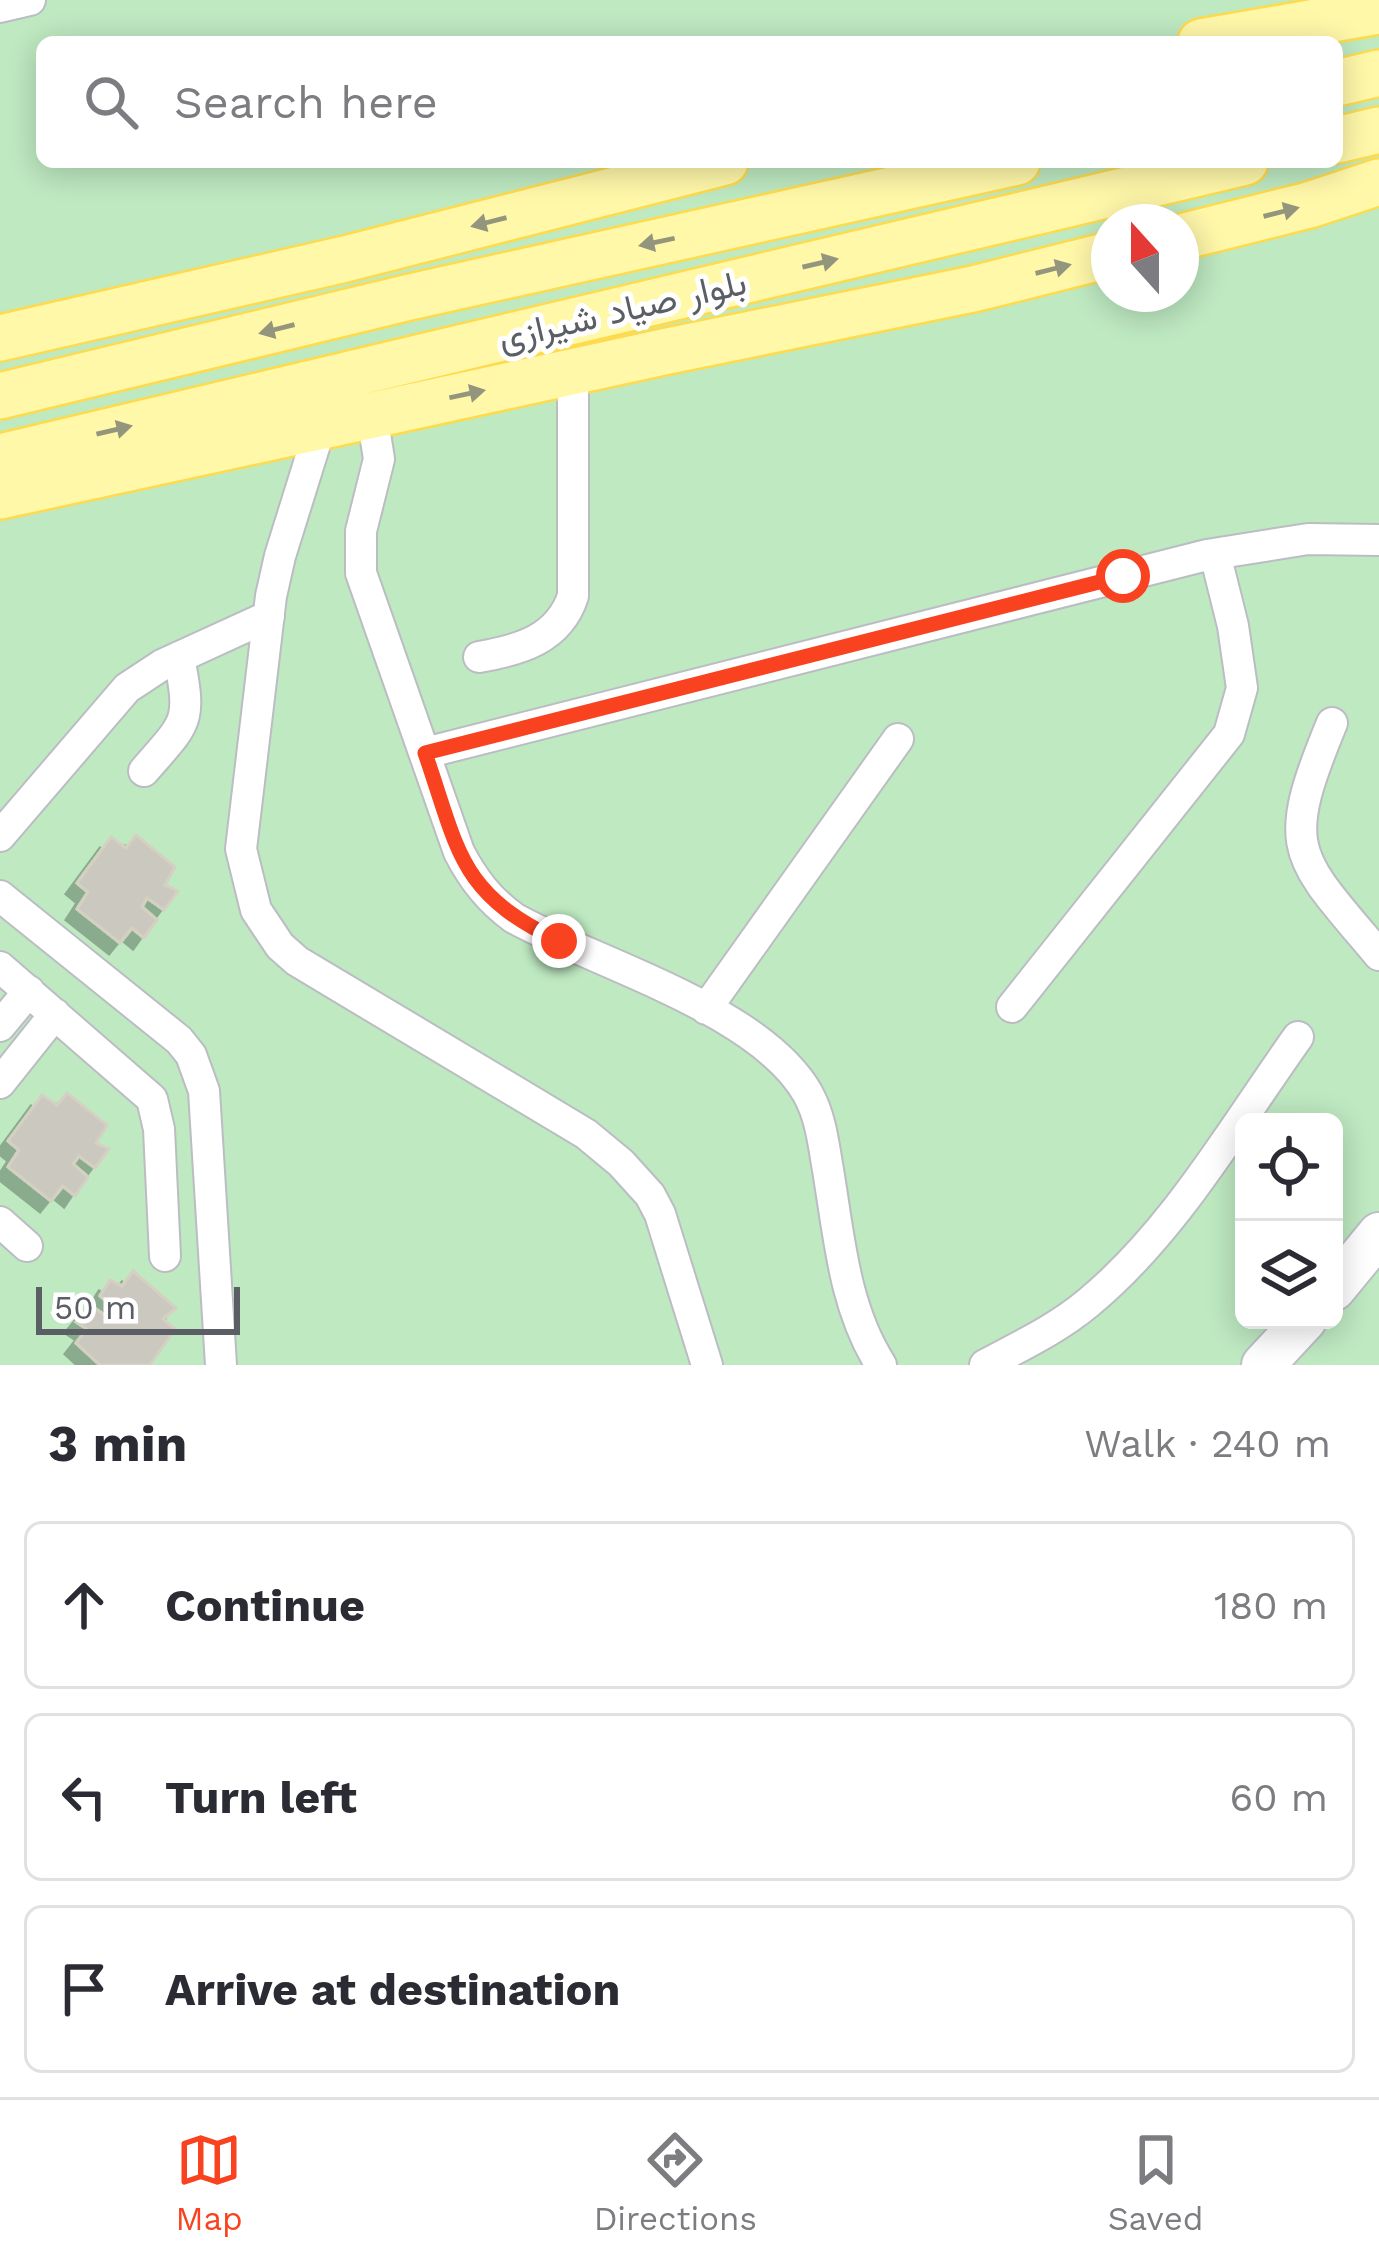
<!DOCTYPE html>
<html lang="en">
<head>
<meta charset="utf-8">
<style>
	:root { --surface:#fff; --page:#f7f7f7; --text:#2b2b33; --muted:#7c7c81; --line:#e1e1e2; --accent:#f94220 }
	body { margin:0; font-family:"Work Sans",Vazirmatn,sans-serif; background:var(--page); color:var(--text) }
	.controls { position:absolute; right:36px; bottom:36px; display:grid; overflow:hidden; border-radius:18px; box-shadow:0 6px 30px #0003 }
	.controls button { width:108px; height:108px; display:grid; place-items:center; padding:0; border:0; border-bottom:3px solid var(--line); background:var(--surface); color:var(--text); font:60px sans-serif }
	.compass { position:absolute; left:1091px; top:204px; width:108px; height:108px; border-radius:50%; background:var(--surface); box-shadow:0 6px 30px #0003; rotate:339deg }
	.scale { position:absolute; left:36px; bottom:30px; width:204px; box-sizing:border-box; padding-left:12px; border:6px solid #5b5f65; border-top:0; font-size:33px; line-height:42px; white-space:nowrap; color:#5b5f65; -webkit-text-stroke:9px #fff; paint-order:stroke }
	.stop { position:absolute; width:36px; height:36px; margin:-27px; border:9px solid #f94220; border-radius:50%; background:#fff }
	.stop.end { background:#f94220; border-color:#fff; box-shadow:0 3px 12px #0008 }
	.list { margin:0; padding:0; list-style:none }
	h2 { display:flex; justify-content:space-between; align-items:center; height:156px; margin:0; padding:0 48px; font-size:51px }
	h2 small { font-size:39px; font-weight:400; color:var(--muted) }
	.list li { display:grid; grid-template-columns:78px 1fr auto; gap:36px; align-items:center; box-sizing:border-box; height:168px; margin:0 24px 24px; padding:0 24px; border:3px solid var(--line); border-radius:18px }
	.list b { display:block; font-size:45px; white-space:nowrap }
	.list em { font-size:39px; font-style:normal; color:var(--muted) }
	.icon { flex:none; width:66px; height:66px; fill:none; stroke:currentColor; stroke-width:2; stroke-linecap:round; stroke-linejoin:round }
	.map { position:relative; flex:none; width:1379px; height:1365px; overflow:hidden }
	.search { position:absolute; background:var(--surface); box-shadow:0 6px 30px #0003; left:36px; right:36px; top:36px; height:132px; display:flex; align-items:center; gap:30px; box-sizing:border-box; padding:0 42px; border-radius:18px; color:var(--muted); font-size:45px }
	.sheet { height:732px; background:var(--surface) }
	nav { display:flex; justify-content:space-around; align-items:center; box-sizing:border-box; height:168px; border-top:3px solid var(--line); background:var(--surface); font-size:33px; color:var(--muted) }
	nav a { display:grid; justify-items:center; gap:6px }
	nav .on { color:var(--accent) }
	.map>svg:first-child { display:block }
</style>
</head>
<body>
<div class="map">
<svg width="1379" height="1365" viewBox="0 0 1379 1365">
	<defs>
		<filter id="shadow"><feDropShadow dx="-11" dy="11" stdDeviation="0" flood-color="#0004"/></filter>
	</defs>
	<rect width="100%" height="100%" fill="#f0eee3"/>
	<path fill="#bee9c1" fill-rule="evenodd" d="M0 0H1379V1365H0ZM42 42H1337V162H42ZM1109 222H1181V294H1109ZM1244 1122H1334V1320H1244Z"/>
	<path fill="#cbc8c0" stroke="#d5d0c1" stroke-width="3" filter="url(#shadow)" d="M136 835 175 867 165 885 178 891 164 910 147 898 142 907 157 920 144 938 132 928 120 943 77 909 88 892 77 883 111 837 126 848Z
		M67 1093 107 1125 96 1143 109 1149 95 1168 79 1156 73 1164 88 1177 75 1196 63 1186 51 1201 8 1167 19 1150 8 1141 42 1095 57 1105Z
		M133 1271 176 1308 163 1319 175 1329 150 1365H100L76 1343 87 1329 76 1322 90 1305 106 1316 113 1306 100 1296 110 1280 122 1286Z"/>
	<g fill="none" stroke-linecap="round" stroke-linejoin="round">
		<defs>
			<path id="street" d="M0 7 30 0
				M372 415 379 459 361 531V573L459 852C473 879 489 900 514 918 597 964 761 1010 808 1094 820 1116 823 1140 827 1164 839 1233 843 1306 881 1365
				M320 428 280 556 271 596 241 849 256 910 280 946 297 961 586 1134 621 1163 650 1195 660 1214 707 1365
				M479 657C520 650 559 639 573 596V371
				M1332 723C1279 851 1294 854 1379 955
				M425 753 1207 555 1308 539 1379 540
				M144 771C187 721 192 724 179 657
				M0 836 127 688 162 665 269 616
				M0 896 179 1040 191 1055 204 1091 221 1365
				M0 967 152 1099 159 1129 165 1256
				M1012 1007 1229 734 1242 688 1233 626 1215 554
				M706 1009 898 739
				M0 1026 29 991
				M0 1083 55 1014
				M0 1222 27 1246
				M985 1365C1020 1346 1057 1329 1088 1303 1174 1232 1233 1128 1298 1037"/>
			<path id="secondary" d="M1334 1289 1379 1234
				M1263 1365 1305 1320"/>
			<path id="primary" d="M1201 42 1379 11
				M1337 83 1379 73
				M1337 140 1379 130
				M1181 237 1309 205 1379 182
				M0 338 345 259 725 162
				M0 396 410 297 1017 162
				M0 457 1245 162
				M0 496 668 351 973 289 1109 255"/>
		</defs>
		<use href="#street" stroke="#bbbdc3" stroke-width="34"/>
		<use href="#secondary" stroke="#bcbfc6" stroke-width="46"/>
		<use href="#primary" stroke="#fedb4e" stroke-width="50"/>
		<use href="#street" stroke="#fff" stroke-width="30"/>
		<use href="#secondary" stroke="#fff" stroke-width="42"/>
		<use href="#primary" stroke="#fff8a9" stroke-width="45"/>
	</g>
	<defs><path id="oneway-solid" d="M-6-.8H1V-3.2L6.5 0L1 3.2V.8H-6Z" transform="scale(3)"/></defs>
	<g fill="#94957d">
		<use href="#oneway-solid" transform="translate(1281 212) rotate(-14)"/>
		<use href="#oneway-solid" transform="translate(489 222) rotate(166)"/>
		<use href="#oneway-solid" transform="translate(657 242) rotate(168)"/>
		<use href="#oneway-solid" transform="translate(820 263) rotate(-13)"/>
		<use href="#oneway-solid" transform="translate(1053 269) rotate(-14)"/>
		<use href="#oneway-solid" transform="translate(277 329) rotate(166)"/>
		<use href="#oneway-solid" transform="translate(467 394) rotate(-12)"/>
		<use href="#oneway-solid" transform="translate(114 430) rotate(-13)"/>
	</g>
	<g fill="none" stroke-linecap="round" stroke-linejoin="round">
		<path stroke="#f94220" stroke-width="15" d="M559 941C458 893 459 851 425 753L1123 576"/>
	</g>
	<g text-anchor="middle" stroke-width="10" stroke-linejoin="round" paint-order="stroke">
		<g font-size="36" fill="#5b5f65" stroke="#fff">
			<text transform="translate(622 309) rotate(-13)" y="13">بلوار صیاد شیرازی</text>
		</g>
	</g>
</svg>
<div class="controls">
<button><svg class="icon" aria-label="locate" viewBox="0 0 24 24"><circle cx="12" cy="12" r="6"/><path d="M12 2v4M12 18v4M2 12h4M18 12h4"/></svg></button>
<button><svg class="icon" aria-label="layers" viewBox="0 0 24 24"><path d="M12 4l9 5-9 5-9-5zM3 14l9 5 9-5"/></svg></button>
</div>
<svg class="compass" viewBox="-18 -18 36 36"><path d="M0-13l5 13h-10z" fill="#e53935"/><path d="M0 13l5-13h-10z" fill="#7c7c81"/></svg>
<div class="scale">50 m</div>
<div class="stop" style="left:1123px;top:576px"></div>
<div class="stop end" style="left:559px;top:941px"></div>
<div class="search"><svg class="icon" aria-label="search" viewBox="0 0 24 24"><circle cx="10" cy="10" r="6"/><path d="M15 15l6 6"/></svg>Search here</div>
</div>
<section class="sheet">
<h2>3 min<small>Walk · 240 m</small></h2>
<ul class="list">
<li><svg class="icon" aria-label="ahead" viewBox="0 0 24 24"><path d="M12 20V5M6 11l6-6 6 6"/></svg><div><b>Continue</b></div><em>180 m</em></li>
<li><svg class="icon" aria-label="left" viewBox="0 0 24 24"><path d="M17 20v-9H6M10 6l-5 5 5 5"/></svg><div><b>Turn left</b></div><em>60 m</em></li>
<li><svg class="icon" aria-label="arrive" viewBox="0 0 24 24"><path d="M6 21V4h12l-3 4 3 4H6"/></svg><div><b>Arrive at destination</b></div></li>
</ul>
</section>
<nav>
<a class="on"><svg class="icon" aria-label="map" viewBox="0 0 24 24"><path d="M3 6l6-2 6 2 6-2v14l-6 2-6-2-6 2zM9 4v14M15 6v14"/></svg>Map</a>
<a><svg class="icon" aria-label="directions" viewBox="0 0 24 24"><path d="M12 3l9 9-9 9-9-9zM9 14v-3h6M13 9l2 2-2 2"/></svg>Directions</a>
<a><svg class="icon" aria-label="saved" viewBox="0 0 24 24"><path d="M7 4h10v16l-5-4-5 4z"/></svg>Saved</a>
</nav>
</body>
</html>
